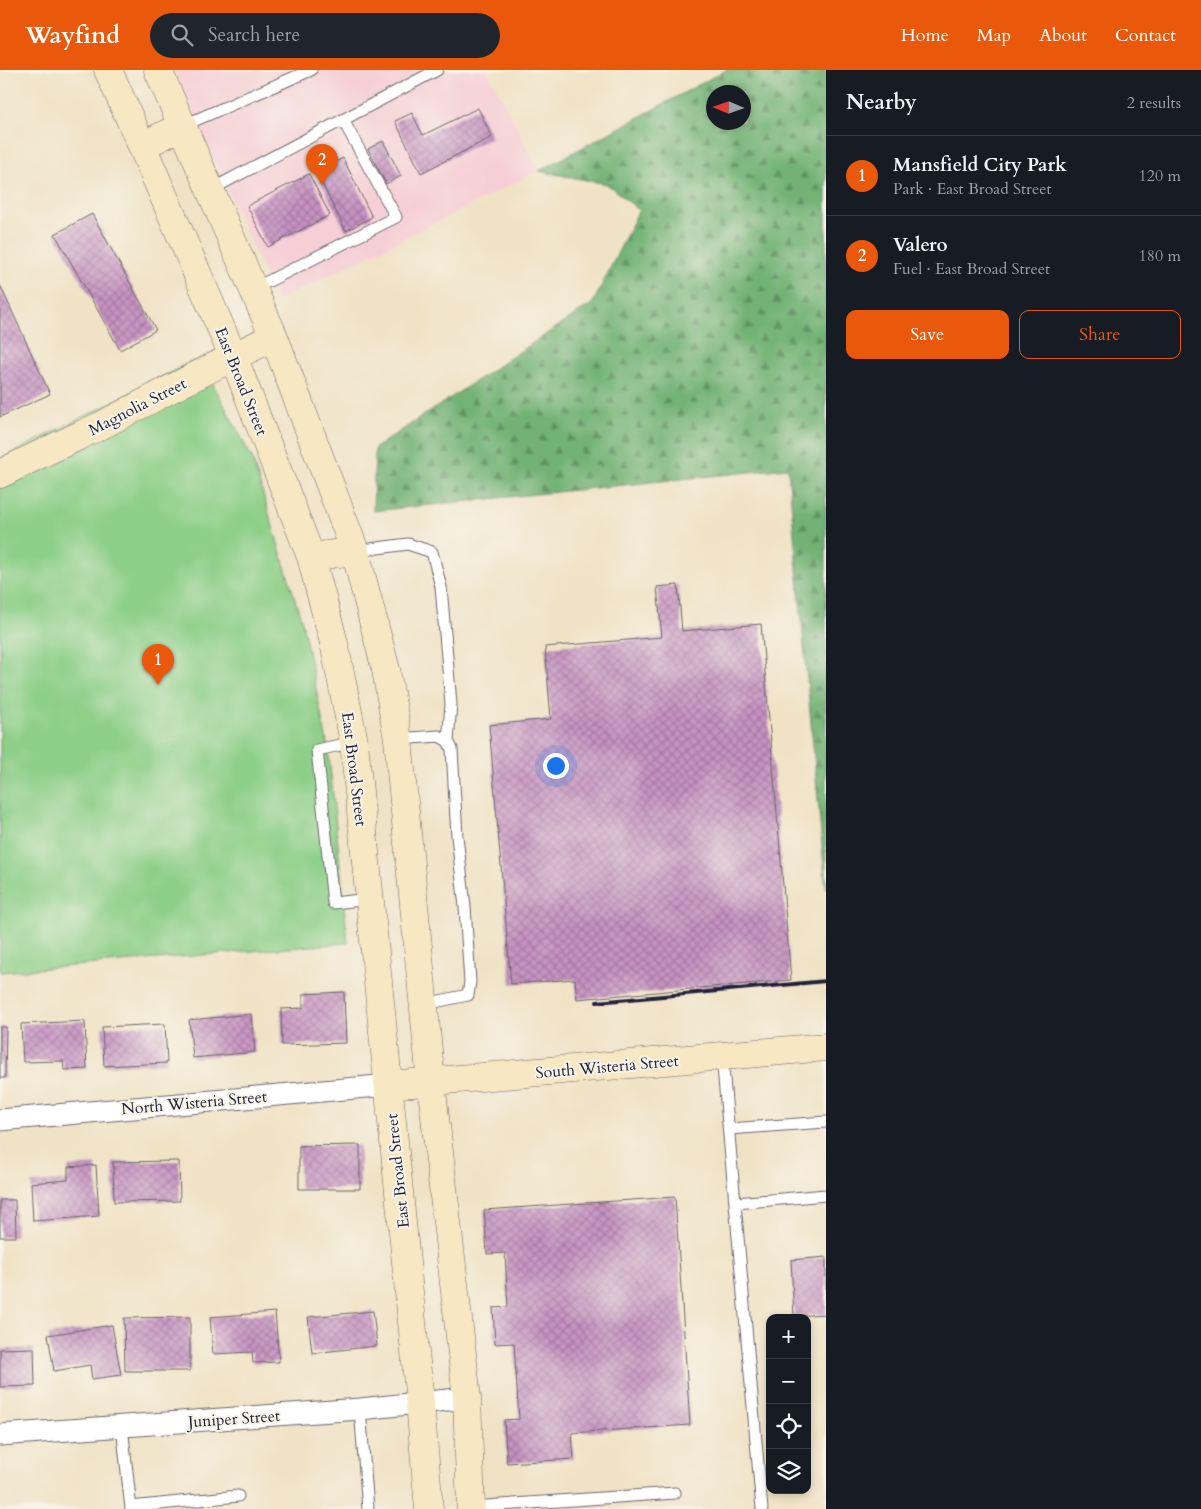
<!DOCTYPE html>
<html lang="en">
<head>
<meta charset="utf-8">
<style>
	:root { --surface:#171b24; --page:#20242c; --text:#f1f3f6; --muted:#9ea1a6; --line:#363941; --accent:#ea580c }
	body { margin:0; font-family:Cardo,serif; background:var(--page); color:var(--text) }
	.controls { position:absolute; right:15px; bottom:15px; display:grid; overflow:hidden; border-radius:10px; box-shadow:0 2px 8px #0003 }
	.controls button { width:45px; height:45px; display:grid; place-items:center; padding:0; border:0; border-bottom:1px solid var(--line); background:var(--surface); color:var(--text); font:25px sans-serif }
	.compass { position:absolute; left:706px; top:15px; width:45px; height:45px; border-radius:50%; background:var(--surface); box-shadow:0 2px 8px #0003; rotate:272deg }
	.you { position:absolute; left:555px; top:695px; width:18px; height:18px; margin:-12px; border:4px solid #fff; border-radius:50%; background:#1a73e8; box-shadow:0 0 0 8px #1a73e833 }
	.badge { display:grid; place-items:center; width:32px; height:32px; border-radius:50%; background:var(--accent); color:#fff; font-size:16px; font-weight:700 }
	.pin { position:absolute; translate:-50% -41px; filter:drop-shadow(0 1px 2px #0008) }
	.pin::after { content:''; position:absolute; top:26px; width:18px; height:15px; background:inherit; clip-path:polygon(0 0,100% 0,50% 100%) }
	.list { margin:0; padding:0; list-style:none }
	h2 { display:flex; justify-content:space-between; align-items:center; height:65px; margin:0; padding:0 20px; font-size:21px }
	h2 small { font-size:16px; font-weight:400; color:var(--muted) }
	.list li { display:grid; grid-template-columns:32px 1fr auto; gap:15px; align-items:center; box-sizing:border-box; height:80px; padding:0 20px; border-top:1px solid var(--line) }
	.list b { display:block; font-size:19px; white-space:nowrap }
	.list p { margin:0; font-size:16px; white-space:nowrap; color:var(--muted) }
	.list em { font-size:16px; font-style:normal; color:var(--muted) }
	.actions { display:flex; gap:10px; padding:15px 20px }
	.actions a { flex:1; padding:11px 0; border:1px solid var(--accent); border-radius:10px; text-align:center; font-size:18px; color:var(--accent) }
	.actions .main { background:var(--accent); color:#fff }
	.icon { flex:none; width:28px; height:28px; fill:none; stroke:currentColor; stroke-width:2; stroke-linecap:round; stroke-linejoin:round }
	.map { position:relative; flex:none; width:826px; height:1439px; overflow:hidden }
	header { display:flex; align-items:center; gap:30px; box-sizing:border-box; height:70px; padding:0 25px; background:var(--accent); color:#fff }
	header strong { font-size:24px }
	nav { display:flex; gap:28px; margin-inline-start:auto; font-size:18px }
	.search { width:350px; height:45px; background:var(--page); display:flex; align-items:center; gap:12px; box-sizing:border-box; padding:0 18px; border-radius:28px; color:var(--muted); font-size:19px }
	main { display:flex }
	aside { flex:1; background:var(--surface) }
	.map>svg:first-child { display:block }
</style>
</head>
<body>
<header>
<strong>Wayfind</strong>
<div class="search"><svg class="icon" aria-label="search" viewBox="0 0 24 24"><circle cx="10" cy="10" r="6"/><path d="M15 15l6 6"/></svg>Search here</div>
<nav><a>Home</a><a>Map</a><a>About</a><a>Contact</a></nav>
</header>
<main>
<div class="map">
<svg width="826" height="1439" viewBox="0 0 826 1439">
	<defs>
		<pattern id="forest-firs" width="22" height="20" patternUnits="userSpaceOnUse" patternTransform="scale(1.25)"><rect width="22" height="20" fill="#72b274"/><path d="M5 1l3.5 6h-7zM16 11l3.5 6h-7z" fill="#5d9060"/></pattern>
		<pattern id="building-cross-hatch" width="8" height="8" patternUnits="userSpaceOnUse" patternTransform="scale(1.25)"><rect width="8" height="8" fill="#c692c2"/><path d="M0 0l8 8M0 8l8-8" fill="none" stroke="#a0779f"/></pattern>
	</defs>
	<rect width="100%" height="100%" fill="#f7f3e8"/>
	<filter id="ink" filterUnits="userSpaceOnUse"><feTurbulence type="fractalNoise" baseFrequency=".02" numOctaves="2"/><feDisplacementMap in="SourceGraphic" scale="10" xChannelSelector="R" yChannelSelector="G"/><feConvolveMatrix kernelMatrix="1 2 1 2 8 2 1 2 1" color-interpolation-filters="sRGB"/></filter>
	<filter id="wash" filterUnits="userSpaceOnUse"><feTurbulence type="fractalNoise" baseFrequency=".0096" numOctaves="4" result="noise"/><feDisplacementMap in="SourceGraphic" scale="20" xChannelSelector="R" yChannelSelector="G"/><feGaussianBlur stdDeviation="1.12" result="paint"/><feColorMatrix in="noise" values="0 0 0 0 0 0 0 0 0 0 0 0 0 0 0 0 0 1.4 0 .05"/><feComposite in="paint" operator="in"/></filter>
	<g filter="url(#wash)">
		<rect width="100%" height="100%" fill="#f0e2c5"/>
		<path fill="#f6cfd6" d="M174 0H487L539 101 277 231Z"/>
		<path fill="url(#forest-firs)" stroke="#4a6a58" fill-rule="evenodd" d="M726 0H826V819L788 398 373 441 375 378 593 233 639 140 607 114 539 101ZM714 22H744V52H714Z"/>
		<path fill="#8dcf88" stroke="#587862" d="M193 291 213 314 252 388 302 552 328 677 348 873 0 902V389Z"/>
		<g id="blocks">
			<path fill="url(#building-cross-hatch)" d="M478 38 492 67 421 103 395 51 412 43 423 65Z
				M383 71 401 106 386 114 368 79Z
				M343 88 372 147 346 161 316 102Z
				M309 104 330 145 268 177 247 136Z
				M92 144 156 260 120 280 55 164Z
				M0 215 50 324 0 347Z
				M678 515 682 561 761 554 791 910 577 929 575 909 511 914 489 655 551 649 545 577 662 567 657 517Z
				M344 922 346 973 282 975 281 939 303 938V924Z
				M251 944 255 982 193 988 189 950Z
				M85 951 87 999 64 1000 63 991 23 992 21 954Z
				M165 954 167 993 104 996 102 957Z
				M0 957H6L5 1008H0Z
				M360 1075V1119H299V1076Z
				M179 1091 180 1131 114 1132 113 1092Z
				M96 1095 99 1146 33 1151 31 1113 68 1110V1097Z
				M675 1127 690 1355 572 1363 574 1389 507 1393 504 1350 519 1349 514 1273 495 1274 493 1238 508 1237 505 1183 487 1184 484 1140Z
				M0 1130H15L16 1167H0Z
				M826 1187V1244L794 1246 791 1190Z
				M373 1241 377 1276 312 1283 308 1247Z
				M275 1242 279 1292 253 1293 252 1282 213 1284 210 1247Z
				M190 1247V1301H125L124 1248Z
				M112 1255 121 1305 92 1309 90 1295 54 1301 48 1265Z
				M34 1278 35 1316 0 1317V1279Z"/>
		</g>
	</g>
	<g filter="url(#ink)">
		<use href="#blocks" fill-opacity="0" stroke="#6a656b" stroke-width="1"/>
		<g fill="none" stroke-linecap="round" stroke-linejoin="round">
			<defs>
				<path id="lane" d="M182 56 311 0
					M210 120 437 0
					M253 219 396 147 343 50
					M355 481 408 474 432 482 441 517 451 634 448 671
					M398 669 439 666 448 671 452 679 457 766 465 837 470 912 468 925 425 934
					M354 672 317 680 333 833 370 829
					M722 986 762 1439
					M729 1059 826 1052
					M736 1133 826 1125
					M360 1339 368 1439
					M122 1356 131 1439
					M131 1437 238 1426
					M471 1437 675 1423"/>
				<path id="street" d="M0 1050 389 1015
					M0 1365 360 1339 467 1328"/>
				<path id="secondary" d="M108 0 142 76 233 286 311 487 334 573 354 672 420 1332 429 1439
					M158 0 274 267 355 481 386 600 398 669 431 1012 467 1328 471 1439
					M142 76 182 56
					M0 404C33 387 66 372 100 356 158 326 214 295 274 267
					M311 487 355 481
					M389 1015 826 977"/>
			</defs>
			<use href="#lane" stroke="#6a656b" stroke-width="13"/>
			<use href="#street" stroke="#6a656b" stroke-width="23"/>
			<use href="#secondary" stroke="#6a656b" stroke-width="29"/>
			<use href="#lane" stroke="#fff" stroke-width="11"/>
			<use href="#street" stroke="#fff" stroke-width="21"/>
			<use href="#secondary" stroke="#f7e8c3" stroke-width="28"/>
			<path stroke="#22223b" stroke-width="4" d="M597 932 826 911"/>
		</g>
	</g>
	<g text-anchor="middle" stroke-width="4" stroke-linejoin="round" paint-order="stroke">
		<g font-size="16" fill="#22223b" stroke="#f7f3e8">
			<text transform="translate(242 311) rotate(68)" y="6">East Broad Street</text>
			<text transform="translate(137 336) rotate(-27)" y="6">Magnolia Street</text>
			<text transform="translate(355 699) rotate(83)" y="6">East Broad Street</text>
			<text transform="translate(607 996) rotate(-5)" y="6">South Wisteria Street</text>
			<text transform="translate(194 1032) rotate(-5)" y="6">North Wisteria Street</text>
			<text transform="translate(397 1101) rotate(-96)" y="6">East Broad Street</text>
			<text transform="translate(234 1348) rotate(-4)" y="6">Juniper Street</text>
		</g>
	</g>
</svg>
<div class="controls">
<button>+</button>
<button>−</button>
<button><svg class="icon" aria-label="locate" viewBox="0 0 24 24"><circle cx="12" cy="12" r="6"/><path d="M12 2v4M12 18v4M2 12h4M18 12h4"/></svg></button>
<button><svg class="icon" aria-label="layers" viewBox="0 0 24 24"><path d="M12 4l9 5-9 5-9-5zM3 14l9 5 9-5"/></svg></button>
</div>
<svg class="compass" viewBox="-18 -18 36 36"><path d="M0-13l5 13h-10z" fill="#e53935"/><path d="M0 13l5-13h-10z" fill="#9ea1a6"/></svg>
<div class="you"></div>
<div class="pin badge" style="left:158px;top:615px">1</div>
<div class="pin badge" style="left:322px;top:115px">2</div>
</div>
<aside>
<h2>Nearby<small>2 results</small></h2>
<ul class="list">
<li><span class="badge">1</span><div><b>Mansfield City Park</b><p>Park · East Broad Street</p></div><em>120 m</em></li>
<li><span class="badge">2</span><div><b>Valero</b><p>Fuel · East Broad Street</p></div><em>180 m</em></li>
</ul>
<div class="actions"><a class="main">Save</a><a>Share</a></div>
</aside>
</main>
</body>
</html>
